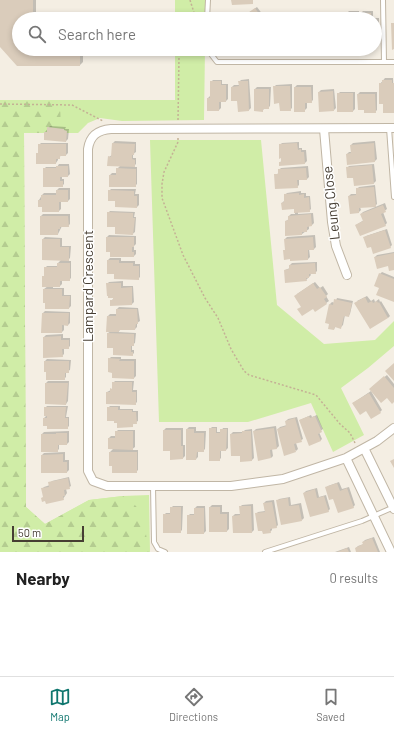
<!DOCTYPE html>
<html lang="en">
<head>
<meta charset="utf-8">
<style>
	:root { --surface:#fff; --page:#f6f6f6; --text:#222; --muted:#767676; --line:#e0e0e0; --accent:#0f766e }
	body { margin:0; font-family:Barlow,sans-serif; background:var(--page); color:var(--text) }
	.scale { position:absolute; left:12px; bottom:10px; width:72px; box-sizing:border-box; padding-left:4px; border:2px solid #463e33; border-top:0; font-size:11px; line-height:14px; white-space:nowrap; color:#463e33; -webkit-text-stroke:3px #fff; paint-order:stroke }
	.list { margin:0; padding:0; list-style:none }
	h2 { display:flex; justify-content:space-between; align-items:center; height:52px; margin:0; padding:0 16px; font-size:17px }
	h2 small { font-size:13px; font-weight:400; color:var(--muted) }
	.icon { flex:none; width:22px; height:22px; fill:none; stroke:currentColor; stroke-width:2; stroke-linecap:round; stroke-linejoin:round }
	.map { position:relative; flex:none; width:394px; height:552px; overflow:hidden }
	.search { position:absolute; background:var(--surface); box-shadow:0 2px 6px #0003; left:12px; right:12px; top:12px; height:44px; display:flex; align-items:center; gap:10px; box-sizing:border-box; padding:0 14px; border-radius:22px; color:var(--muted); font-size:15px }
	.sheet { height:124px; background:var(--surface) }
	nav { display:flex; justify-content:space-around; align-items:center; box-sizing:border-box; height:56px; border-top:1px solid var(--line); background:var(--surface); font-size:11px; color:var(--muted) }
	nav a { display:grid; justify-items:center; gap:2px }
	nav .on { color:var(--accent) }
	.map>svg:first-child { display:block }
</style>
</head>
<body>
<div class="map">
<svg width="394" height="552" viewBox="0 0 394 552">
	<defs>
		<pattern id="forest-firs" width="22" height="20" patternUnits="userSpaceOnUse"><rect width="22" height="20" fill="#d0eda7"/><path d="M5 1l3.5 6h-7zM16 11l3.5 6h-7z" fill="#b4cc90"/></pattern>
	</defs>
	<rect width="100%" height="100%" fill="#f4eee3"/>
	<path fill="#d0eda7" d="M175 0H206V19H175Z
		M175 49H205L204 120 122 121 100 118 88 123 78 133H24L26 507 45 524 89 500 123 496 149 495 150 552H0V100H175Z
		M150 140H261L277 305 324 344 375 340 394 321V346L368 368 341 388 364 435 333 452 311 403 248 422H159Z"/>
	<path fill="url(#forest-firs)" d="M0 100H60L61 133H24L26 507 45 524 89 500 123 496 136 506 144 522 149 552H0Z"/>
	<path fill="#0003" d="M1 0H36V19H19V49H83V62L80 65H17Z
		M257 7 263 15 261 17 258 19H240Z
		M349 11H359V19H347V13Z
		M363 11H373V18H379V37L377 39H375V19H361V13Z
		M318 16H329V19H316Z
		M385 78H393L394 112 384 103 380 84Z
		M249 79 251 108 249 110 238 100 232 87 234 85H240L239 82 241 80Z
		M213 80H222V84H228V99L226 101H221V108L219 110 208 98 210 96 211 82Z
		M292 84V108L290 110 280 102 274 87 276 85Z
		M297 85H313V100L311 102H307V108L305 110 295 87Z
		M257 87H271L270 106 268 108H265L263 110 255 89Z
		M334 89 336 108 334 110 319 92 321 90Z
		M340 92H355V109L353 111 338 94Z
		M360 92H377V110L375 112 358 94Z
		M50 126 66 127 65 129H69L68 139 66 141 45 132Z
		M115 141 136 142V152L133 154V158H136V164L133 167H137V184L135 186H110V175L112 173H117V169L121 165 109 157 112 155 113 143Z
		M375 141 377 159 375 161 348 164 347 154 349 152H352L351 145 353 143Z
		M299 142V148H302V150H306L307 161 305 163 280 162 282 161 280 145 282 143Z
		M41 143H68V153L66 155H62L58 158V160L56 163 37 154 39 152V145Z
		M59 164H69L70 174 68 176H62V179H64V184L62 186 44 169 46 167H57Z
		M374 164 376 181 374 183 354 177 347 168 349 166Z
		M308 166 309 177 307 179H299V185L297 187 275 175 279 173V170L281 168Z
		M375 185 377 204 375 206 360 207 361 210 359 212 349 196 351 194H357V189L359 187Z
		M59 188H70V199L68 201H61V209L59 211 43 206 39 200 42 195 44 193H57V190Z
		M111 189H136L135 194H139V205L137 207 116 200 109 191Z
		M301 191V193H306V196H310L311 209 309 211 298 212V214L313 213 314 223 312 225H309V229L302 234 286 221 289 219V216L291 214H295V208L282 203 284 201 285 195 287 193Z
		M385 203 387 209 383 212 387 223 385 225H356L364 220 361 214 363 212Z
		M110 211 135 212 134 217H136L135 232 131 235V234L116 226 108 213Z
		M43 214H70V224L68 226H62L58 234 41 216Z
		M387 229 392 245 390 247 371 246 364 238 366 236Z
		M109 235 136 236V244L134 246V250H136V254L134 256 107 237Z
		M315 235 316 247 314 249H309L310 257 308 259 291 258 284 251 286 249 285 239 287 237Z
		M45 237 62 238V246H71L70 258 67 261H71V278L69 280H62V284L60 286H53V288H64V295H71V306L69 308 44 289 48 286 43 277 45 275V268L47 266H58V263L61 260 43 239Z
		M394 252V269L375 257 377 255Z
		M110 258H121V261H135V264H140V277L138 279 115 273 108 260Z
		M317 262V271L315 273H310L311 275 306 280 285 270 290 268V265L292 263Z
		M382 272 394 277V301L380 274Z
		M123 281V286H133L134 302 132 304 111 301 115 297 107 284 109 282Z
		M315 282 320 288 323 286 328 294 326 296 329 301 316 310 313 307 302 306 297 294Z
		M367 296 371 301 374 299 375 302 379 299 380 302 381 301 390 316 388 318 357 301Z
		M337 298 353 301 350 314 348 316 345 315 343 325 341 327 336 326 334 329 330 304 332 302 335 303Z
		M119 307 138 308 140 321 137 323V327L135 329H121L118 332 136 333 135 343 132 345V350H134V353L132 355 114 347 108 333 111 331 108 316 110 314H117V309Z
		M45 311 70 312V323L68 325 64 324V330L62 332 43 313Z
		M63 334V338H70V346L68 348H64V354L62 356 44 357V337L46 335Z
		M111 357H121V359H136V376L134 378 109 359Z
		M47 359 71 360 70 370 66 372V377L64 379 45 361Z
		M387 375 394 384V400L372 387Z
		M48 381H69L68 401 66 404 46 383Z
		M115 381H134L133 390H137V402L135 404 107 403V392L111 390 113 387V383Z
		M371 391 382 410 380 412 366 409 353 403Z
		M47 406H68L66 417H69V426L67 428 44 418 47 415 45 408Z
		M110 406H120V409H133V411H138V421L134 423 132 426 118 422 108 408Z
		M311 415 312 417 317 415 323 429 319 432 322 439 320 441 300 420Z
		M297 417 303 439 296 443 298 449 296 451 278 429 280 427 287 425 286 421 288 419Z
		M276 426 279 446 277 448 272 449 273 456 271 458 254 431 256 429Z
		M189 427H196V431H206L205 449 203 451H198V457L196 459 187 429Z
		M212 427H217V432H221L223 428H228V448L226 450H221V458L219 460 210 429Z
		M166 428H183V445H185V456L183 458 171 450 164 430Z
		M252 429 254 458 252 460 241 455 231 434 233 432H243L245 430Z
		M118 430H135V447L131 450H138V470L136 472 110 452 113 449 109 438 111 436H116V432Z
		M69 431V442L67 444H59V449L57 451 42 434 44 432Z
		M65 452V460H69V470L67 472 42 455 44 453Z
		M69 477 71 486 66 489 67 493 63 499 44 496 42 489 44 487 50 485V483L52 481Z
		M339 482 342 489 349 487 355 505 353 507 334 498 326 488 328 486Z
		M317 488 319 497 326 495 330 509 328 511 304 493 306 491Z
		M290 497 291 505 301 503 304 518 302 520 277 501 279 499Z
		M274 500 278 525 276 527 272 528V530L270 532 256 514 258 512 265 511 264 503 266 501Z
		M253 504 254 530 252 532 233 516 235 514H241L240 507 242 505Z
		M212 505H222V512H229V529L227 531 210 507Z
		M173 506H183L182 530 180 532 164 515 166 513H171V508Z
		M197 506H205L206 531 204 533 188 516 190 514H195V508Z
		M374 537 380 552H357L356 548 358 546 364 544 363 542 365 540Z
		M349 547 351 552H335Z"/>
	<path fill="#daccbb" d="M0 0H33V19H19V49H80V66H17L0 47Z
		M231 0H253V4L232 5Z
		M255 8 262 18 260 19H239Z
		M346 13H357V19H346Z
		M360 13H371V19H360Z
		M375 19H377V40H375Z
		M391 23H394V49L392 50Z
		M382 80H392V83H394V113H383V104H379V83H382Z
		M210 81H221V85H226V102H219V111H207V98H210Z
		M238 81H248L249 111 238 112 237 101H231V87L239 86Z
		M273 86H290L291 111H280L279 103 274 104Z
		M294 87H311L312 103H305V112H294Z
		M254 89H269V109H263V112L254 111Z
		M333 91 334 111 319 112 318 92Z
		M337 93H353V112H337Z
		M357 94H375L376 113H364V110H358Z
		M47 127 64 129V130L67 131 66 142 44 140V132H47Z
		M112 143 135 144 134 155H132V159L135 160V167L107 166 108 156 111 157Z
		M297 143 298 150 301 149V152H304L305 164 279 166V162H281V158L279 159V144Z
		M374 143 375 162 347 165 346 154 351 153 350 145Z
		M38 144H66V156H60V159H56V164H36V153H38Z
		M372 165 374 184 354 186 353 178H347L346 167Z
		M56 166H68V177H60V181H63V187H43V168H56Z
		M116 168 136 169V187H109V175H116Z
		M306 168 307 180H297L298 188 275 189 274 174H278V169Z
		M374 187 376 207 359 208V213L350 214 348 196 356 195V188Z
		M56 190H68V202H59V212H42V207H38V200H41V195H56Z
		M108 190 134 191V196H137V208L115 207V201H108Z
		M299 193V195L304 194V198L309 197 310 212 294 213V209L282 210 281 203 284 202V194Z
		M383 205 386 212 381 214 386 226 360 236 355 225 363 221 360 214Z
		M107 212 133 213V218H135L133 235 115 234V227H107Z
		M311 214 312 226 307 227V232H302V235L285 236V221L288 220V216Z
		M40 216H68L69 227H60V229H58V235H40Z
		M385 230 391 248 373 254 371 247 367 248 363 237Z
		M106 237H134V247H132V252H134V257H110V252H106Z
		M313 237 314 250H308V260L290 261V259L284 260 283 250H285L284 239Z
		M42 239H60V247H69V261L42 260Z
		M394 253V270L389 271 388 266 377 269 374 257Z
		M107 260H119V263H133V266H139V280L114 279V274H107Z
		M57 263H70V281H60V287H42V276H44V267H57Z
		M315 263 316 274H309V278H306L307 281 285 283 284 270 289 269V265Z
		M379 273 394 279V302L376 295 379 288 374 286Z
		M106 283H121V288L132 287V305L110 306V300H113V298H108V296H107Z
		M313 283 317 289 320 287 327 297 324 299 327 304 315 312 313 309 302 316 297 309 301 307 294 296Z
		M43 289H62V296H70L69 309H45V303H43Z
		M365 297 368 303 372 301 373 303 377 301 378 303 379 302 388 318 370 329 354 303Z
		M334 299 352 303 349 317 344 316 341 329 335 327 334 330 328 329 329 324 325 323 329 304 333 305Z
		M116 309H137L138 324H136L135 330H119V332H106L107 316H116Z
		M42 313H69L68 326 62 325V333H41Z
		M107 333 134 334V346H131V352H133V356L113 355V348H107Z
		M61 336V340H69V349H62L63 357 43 358V337Z
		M108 358 120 359 119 361H134V379L112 378V373L108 372Z
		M44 361H69V373H65V380H46V372H44Z
		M394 363V381L385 371Z
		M384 376 394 388V402L392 404 387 398 381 403 369 389Z
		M112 382H132V392H136V405L106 404V392H110V388L112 389Z
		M45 383H68L66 405 45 404Z
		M369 393 381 413 371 419 366 411 360 415 352 403Z
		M44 407H66L65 418H68V429H47V426H43V418H47V416H44Z
		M107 407H118V410H132V412H136L137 424H133V427L117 428V423H114V421H107Z
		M309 416 310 418 315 416 322 432 318 434 321 441 309 446 299 420Z
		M295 418 302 442 294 444 296 452 284 456 277 429 286 426 285 421Z
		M209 428H216V433H220V429H227L226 451H220V461H209Z
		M274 428 277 449 270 450 271 458 258 461 253 431Z
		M186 429H194V433H204V452H197L196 460H186Z
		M163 430H181V446H183V459L170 460V451H163Z
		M115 431H133V450L108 449V438H115Z
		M242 431H251L252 461 240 462V456H231L230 434 242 433Z
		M56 433H67V445H58V452H41V434H56Z
		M109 452H137V473H112V466H109Z
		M63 454V462H67V473H41V455Z
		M394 459V468L390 461Z
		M68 478 70 489 64 490 65 496H63L64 500 46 504 45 501 42 502 41 498 43 497 41 488 49 487 48 482Z
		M337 483 340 491 347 488 354 508 338 513 333 499 329 500 325 487Z
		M315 489 317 498 324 496 329 512 310 517 303 493Z
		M288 498 289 506 299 505 302 521 281 525 276 500Z
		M272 502 277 528 270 529 271 533 263 534 262 531H258L255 513 265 512 263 503Z
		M239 506H251L252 533H233L232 516 240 515Z
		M170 507H181V533H163V514H170Z
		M209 507H220V514H227V532H209Z
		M194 508H204V534H187V515H194Z
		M372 538 378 552H356L355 548 363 544 362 542Z
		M347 548 349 552H337Z"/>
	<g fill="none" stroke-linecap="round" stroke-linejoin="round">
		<defs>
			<path id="service" d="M383 0 384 62
				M207 19 208 0
				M207 49 217 62H394
				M389 128 394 197
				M153 486 154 542 158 549 165 552
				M265 552 362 521 394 507"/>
			<path id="minor" d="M394 128 111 129C98 130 90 135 88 149V471L93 481 107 486H231L283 479 346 458 377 441 394 428
				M324 129 332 222 336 246 347 275
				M364 448 394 509
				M346 458 391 552"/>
		</defs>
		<use href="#service" stroke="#c0b6a5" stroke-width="6"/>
		<use href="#minor" stroke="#c0b6a5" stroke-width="10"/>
		<path stroke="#c4b195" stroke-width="1.5" stroke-dasharray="2 2" stroke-linecap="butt" d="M190 0 196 19
			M175 14H178V19
			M0 104 72 105 103 121
			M178 120 179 56V52L182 49
			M178 138V142L164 172 162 184V198L183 255 205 298 218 318 231 349 244 371 249 375 316 395 340 424 350 433 355 443"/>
		<use href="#service" stroke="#fff" stroke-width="4"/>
		<use href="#minor" stroke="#fff" stroke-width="8"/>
	</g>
	<g text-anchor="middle" stroke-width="3" stroke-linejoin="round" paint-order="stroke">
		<g font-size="14" fill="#463e33" stroke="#fff">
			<text transform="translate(331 203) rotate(-96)" y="5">Leung Close</text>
			<text transform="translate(88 286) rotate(-90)" y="5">Lampard Crescent</text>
		</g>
	</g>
</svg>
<div class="scale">50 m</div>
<div class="search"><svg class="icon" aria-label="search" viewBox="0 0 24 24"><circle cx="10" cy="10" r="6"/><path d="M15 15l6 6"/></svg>Search here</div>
</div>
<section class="sheet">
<h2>Nearby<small>0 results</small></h2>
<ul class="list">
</ul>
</section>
<nav>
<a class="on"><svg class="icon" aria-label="map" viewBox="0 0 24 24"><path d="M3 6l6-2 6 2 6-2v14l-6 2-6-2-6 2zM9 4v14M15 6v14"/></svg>Map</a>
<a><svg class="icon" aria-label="directions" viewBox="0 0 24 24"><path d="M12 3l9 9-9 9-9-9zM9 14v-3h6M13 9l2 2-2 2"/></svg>Directions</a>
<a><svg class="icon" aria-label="saved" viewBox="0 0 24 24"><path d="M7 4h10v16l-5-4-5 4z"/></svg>Saved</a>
</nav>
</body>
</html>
